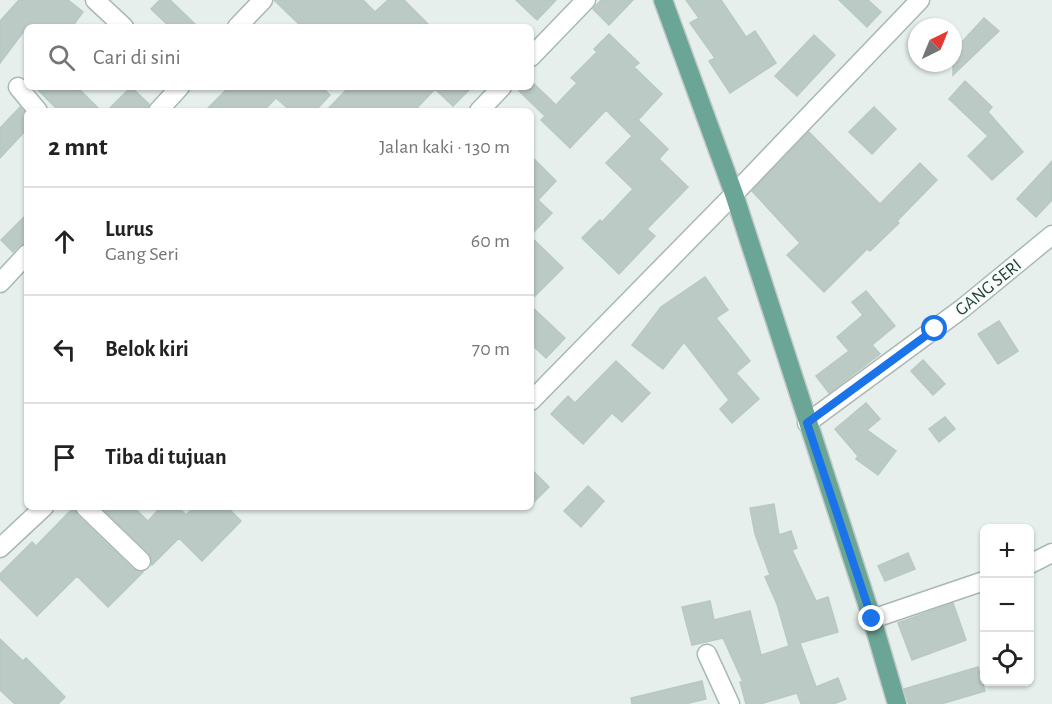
<!DOCTYPE html>
<html lang="id">
<head>
<meta charset="utf-8">
<style>
	:root { --surface:#fff; --page:#f2f2f2; --text:#222; --muted:#767676; --line:#e0e0e0 }
	body { margin:0; font-family:"Alegreya Sans",sans-serif; background:var(--page); color:var(--text) }
	.controls { position:absolute; right:18px; bottom:18px; display:grid; overflow:hidden; border-radius:9px; box-shadow:0 2px 4px #0004 }
	.controls button { width:54px; height:54px; display:grid; place-items:center; padding:0; border:0; border-bottom:2px solid var(--line); background:var(--surface); color:var(--text); font:30px sans-serif }
	.compass { position:absolute; left:908px; top:18px; width:54px; height:54px; border-radius:50%; background:var(--surface); box-shadow:0 2px 4px #0004; rotate:43deg }
	.stop { position:absolute; width:18px; height:18px; margin:-14px; border:4px solid #1a73e8; border-radius:50%; background:#fff }
	.stop.end { background:#1a73e8; border-color:#fff; box-shadow:0 2px 6px #0008 }
	.list { margin:0; padding:0; list-style:none }
	h2 { display:flex; justify-content:space-between; align-items:center; height:78px; margin:0; padding:0 24px; font-size:26px }
	h2 small { font-size:20px; font-weight:400; color:var(--muted) }
	.list li { display:grid; grid-template-columns:39px 1fr auto; gap:18px; align-items:center; box-sizing:border-box; height:108px; padding:0 24px; border-top:2px solid var(--line) }
	.list b { display:block; font-size:22px; white-space:nowrap }
	.list p { margin:0; font-size:20px; white-space:nowrap; color:var(--muted) }
	.list em { font-size:20px; font-style:normal; color:var(--muted) }
	.icon { flex:none; width:33px; height:33px; fill:none; stroke:currentColor; stroke-width:2; stroke-linecap:round; stroke-linejoin:round }
	.map { position:relative; flex:none; width:1052px; height:704px; overflow:hidden }
	.search { position:absolute; background:var(--surface); box-shadow:0 2px 4px #0004; left:24px; top:24px; width:510px; height:66px; display:flex; align-items:center; gap:15px; box-sizing:border-box; padding:0 21px; border-radius:9px; color:var(--muted); font-size:22px }
	.panel { position:absolute; background:var(--surface); box-shadow:0 2px 4px #0004; left:24px; top:108px; width:510px; height:402px; border-radius:9px }
	.map>svg:first-child { display:block }
</style>
</head>
<body>
<div class="map">
<svg width="1052" height="704" viewBox="0 0 1052 704">
	<rect width="100%" height="100%" fill="#e6efeb"/>
	<path fill="#bbcac4" stroke="#b8c9c2" stroke-width="1.5" d="M19 0H68L83 12 72 27H27L0 63V21Z
		M160 0H170L198 27H170L151 9Z
		M274 0H363L375 12 388 0H404L431 27H302Z
		M516 0H556L537 20Z
		M601 0H633L609 25 593 9Z
		M686 0H721L746 37 755 31 776 63 730 93 709 61 715 58 690 23 699 18Z
		M839 0H868L881 12 867 27Z
		M984 18 999 31 953 75V35L961 43Z
		M609 34 639 63 634 67 662 94 638 120 668 149 659 159 688 187 647 229 655 236 619 274 582 238 600 220 602 222 633 189 606 163 632 136 606 110 570 148 541 120 545 116 519 91 523 87H531V81L556 105 577 83 571 78 597 52 594 49Z
		M814 35 835 55 797 96 775 76Z
		M965 81 992 107 988 112 1023 152 992 180 968 156 988 136 949 99Z
		M35 87H77L101 111H59Z
		M131 87 149 104 147 111H107Z
		M229 87H322L330 95 315 111H291L276 98 263 111H205Z
		M349 87H472L453 106 435 89 414 111H326Z
		M20 107 27 115V129L0 158V128Z
		M874 107 896 129 872 154 849 132Z
		M809 132 880 204 920 163 937 180 897 221 899 223 870 251 867 249 824 292 787 255 800 243 752 191Z
		M531 156 556 181 538 200 552 213 531 235Z
		M1052 161V200L1036 217 1017 199Z
		M27 214V243L19 246 13 252 1 240Z
		M531 237 563 268 531 300Z
		M705 277 728 310 716 318 750 361 736 373 759 399 732 423 720 409 729 400 684 342 663 369 632 345 661 307Z
		M866 291 895 326 872 345 880 354 829 393 816 376 849 351 837 337 863 315 852 302Z
		M531 306 565 338 546 358 531 344Z
		M999 321 1018 351 998 364 978 334Z
		M923 360 945 384 933 395 911 371Z
		M616 361 650 393 622 422 612 413 583 444 551 414 568 396 575 403Z
		M866 403 880 419 867 430 896 451 878 475 856 459 858 456 835 429Z
		M945 417 955 429 939 442 929 429Z
		M531 469 549 487 531 505Z
		M588 486 604 501 581 527 564 511Z
		M774 504 779 535 791 531 797 548 792 550 816 601 828 597 838 632 800 643 816 687 838 678 846 699 833 704H801L797 693 760 704H746L740 682H743L723 638 692 645 682 607 710 601 714 620 750 611 761 655 789 646 777 604 765 577 770 575 755 534 750 508Z
		M74 507 77 515 133 569 143 572 108 607 77 576 37 616 0 579V574L32 542 36 546Z
		M101 507H133L148 521 161 507H178L186 515 194 507H227L241 521 202 561 179 538 152 565 149 553Z
		M908 553 915 569 885 581 878 566Z
		M953 603 966 640 912 660 898 623Z
		M0 639 23 661 26 658 65 697 58 704H15L0 690Z
		M978 667 985 691 941 704H909L904 689Z
		M702 681 706 699 685 704H632L631 698Z"/>
	<g fill="none" stroke-linecap="round" stroke-linejoin="round">
		<defs>
			<path id="street" d="M95 0 124 27
				M237 27 263 0
				M531 57 586 0
				M18 87 38 111
				M158 111 180 87
				M479 111 502 87
				M0 283 27 254
				M531 401 734 194 920 0
				M807 423 963 308 1052 235
				M85 507 141 561
				M0 548 44 507
				M1030 564 1052 553
				M872 619 984 581
				M707 654 730 704"/>
			<path id="primary" d="M663 0 734 194 872 619 897 704"/>
		</defs>
		<use href="#street" stroke="#a8b8b2" stroke-width="21"/>
		<use href="#primary" stroke="#c2cac8" stroke-width="21"/>
		<use href="#street" stroke="#fff" stroke-width="18"/>
		<use href="#primary" stroke="#6aa596" stroke-width="18"/>
	</g>
	<g fill="none" stroke-linecap="round" stroke-linejoin="round">
		<path stroke="#1a73e8" stroke-width="8" d="M872 619 807 423 935 329"/>
	</g>
	<g text-anchor="middle" stroke-width="5" stroke-linejoin="round" paint-order="stroke">
		<g font-size="18" fill="#24423a" stroke="#f7fbf9">
			<text transform="translate(988 287) rotate(-39)" y="6">GANG SERI</text>
		</g>
	</g>
</svg>
<div class="controls">
<button>+</button>
<button>−</button>
<button><svg class="icon" aria-label="locate" viewBox="0 0 24 24"><circle cx="12" cy="12" r="6"/><path d="M12 2v4M12 18v4M2 12h4M18 12h4"/></svg></button>
</div>
<svg class="compass" viewBox="-18 -18 36 36"><path d="M0-13l5 13h-10z" fill="#e53935"/><path d="M0 13l5-13h-10z" fill="#767676"/></svg>
<div class="stop" style="left:935px;top:329px"></div>
<div class="stop end" style="left:872px;top:619px"></div>
<div class="search"><svg class="icon" aria-label="search" viewBox="0 0 24 24"><circle cx="10" cy="10" r="6"/><path d="M15 15l6 6"/></svg>Cari di sini</div>
<section class="panel">
<h2>2 mnt<small>Jalan kaki · 130 m</small></h2>
<ul class="list">
<li><svg class="icon" aria-label="ahead" viewBox="0 0 24 24"><path d="M12 20V5M6 11l6-6 6 6"/></svg><div><b>Lurus</b><p>Gang Seri</p></div><em>60 m</em></li>
<li><svg class="icon" aria-label="left" viewBox="0 0 24 24"><path d="M17 20v-9H6M10 6l-5 5 5 5"/></svg><div><b>Belok kiri</b></div><em>70 m</em></li>
<li><svg class="icon" aria-label="arrive" viewBox="0 0 24 24"><path d="M6 21V4h12l-3 4 3 4H6"/></svg><div><b>Tiba di tujuan</b></div></li>
</ul>
</section>
</div>
</body>
</html>
